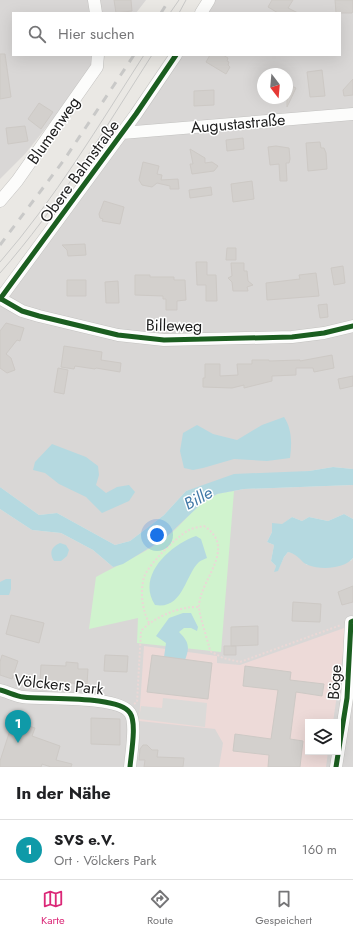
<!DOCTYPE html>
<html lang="de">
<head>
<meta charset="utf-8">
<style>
	:root { --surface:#fff; --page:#f2f2f2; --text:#202124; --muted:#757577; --line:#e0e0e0; --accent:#db2777 }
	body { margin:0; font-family:Jost,sans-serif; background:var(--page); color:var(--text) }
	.controls { position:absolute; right:12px; bottom:12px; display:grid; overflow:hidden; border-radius:0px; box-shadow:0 4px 16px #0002 }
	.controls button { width:36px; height:36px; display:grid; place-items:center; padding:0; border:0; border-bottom:1px solid var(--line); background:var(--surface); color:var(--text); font:20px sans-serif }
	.compass { position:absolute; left:257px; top:68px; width:36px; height:36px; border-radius:50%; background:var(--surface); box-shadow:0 4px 16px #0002; rotate:164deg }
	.you { position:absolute; left:157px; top:535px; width:14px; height:14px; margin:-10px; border:3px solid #fff; border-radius:50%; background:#1a73e8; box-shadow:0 0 0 6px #1a73e833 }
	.badge { display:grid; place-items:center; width:26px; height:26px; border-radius:50%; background:var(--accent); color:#fff; font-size:13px; font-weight:700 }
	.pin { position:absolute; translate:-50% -33px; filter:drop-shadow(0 1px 2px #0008) }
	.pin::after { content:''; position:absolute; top:21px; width:14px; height:12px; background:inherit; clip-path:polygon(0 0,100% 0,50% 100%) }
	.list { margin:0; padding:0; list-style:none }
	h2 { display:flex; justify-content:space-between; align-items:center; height:52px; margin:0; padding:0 16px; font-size:17px }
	h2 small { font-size:13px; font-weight:400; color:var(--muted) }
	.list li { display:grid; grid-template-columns:26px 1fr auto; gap:12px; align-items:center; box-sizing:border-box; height:60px; padding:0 16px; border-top:1px solid var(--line) }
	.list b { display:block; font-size:15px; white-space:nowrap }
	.list p { margin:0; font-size:13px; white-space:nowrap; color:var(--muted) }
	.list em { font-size:13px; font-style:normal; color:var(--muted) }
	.icon { flex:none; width:22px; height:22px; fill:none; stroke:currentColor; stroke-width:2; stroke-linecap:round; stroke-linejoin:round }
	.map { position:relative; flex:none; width:353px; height:767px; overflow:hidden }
	.search { position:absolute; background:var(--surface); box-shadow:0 4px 16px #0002; left:12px; right:12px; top:12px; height:44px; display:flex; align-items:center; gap:10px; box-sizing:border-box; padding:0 14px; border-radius:0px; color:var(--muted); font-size:15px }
	.sheet { height:112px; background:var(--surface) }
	nav { display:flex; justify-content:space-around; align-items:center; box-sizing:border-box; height:56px; border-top:1px solid var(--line); background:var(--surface); font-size:11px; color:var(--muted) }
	nav a { display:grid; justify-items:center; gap:2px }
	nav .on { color:var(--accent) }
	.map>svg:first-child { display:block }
</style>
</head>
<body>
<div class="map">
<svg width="353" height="767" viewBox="0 0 353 767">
	<rect width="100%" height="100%" fill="#eae8e4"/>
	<path fill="#d9d7d6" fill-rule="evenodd" d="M0 0H146L136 13H13V55H104L25 154 0 179Z
		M205 0H353V469L333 467 309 471 208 484 186 491 164 515 130 541 115 545 57 513 39 515 0 487V294L171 55H340V13H197ZM263 74H287V98H263Z
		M353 485V519L344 514 328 521 309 517 302 521 292 517 272 532 267 542 274 545 271 561 276 566 275 571 278 570 284 557 288 552 296 554 307 565 351 561 353 558V767H0V509L32 530 61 533 93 550 113 567 217 494 244 489ZM308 722H338V752H308Z"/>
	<path fill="#eddad8" d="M347 627 333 722H308V752H328L326 767H219L223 743 215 729 139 721 144 646 217 656V663L240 665Z"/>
	<path fill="#d0f3ce" d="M234 491 221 652 137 643 138 618 89 629 96 577C119 564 144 554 165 538 183 525 196 503 216 495 222 492 229 492 234 491Z"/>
	<path fill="#dbdad8" d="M163 698 207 703 205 727 139 719 141 706 162 708Z"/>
	<path fill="#b5d9e0" d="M284 417C292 429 292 443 290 458L267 461 234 459 203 468 193 470 184 468 180 451 183 433 197 425 213 434 237 440 262 425Z
		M52 444 86 457 98 466 99 475 96 485 106 493 117 487 129 485 135 492 129 501 102 513 86 497 59 484 45 473 33 470 35 462Z
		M333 467 353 469V485L244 489 217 494 201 504 165 538 123 564 113 567 93 550 61 533 32 530 0 509V487L39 515 57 513 115 545 130 541 164 515 186 491 234 474 309 471Z
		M344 514 353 519V558C344 569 321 570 308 565 300 562 300 555 288 552L284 557 278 571 274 572 276 566 271 561 274 545 267 542 272 532V523L282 524 292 517 302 521 309 517 328 521Z
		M196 536 201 539 207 558C205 559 201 560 199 562 185 575 183 610 155 605 136 576 170 545 196 536Z
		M60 543 66 545 69 550 67 556 61 561H54C49 553 51 547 60 543Z
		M6 579H11V589L9 595H0V582Z
		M183 613H191L198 627 197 631 191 628H184L179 632C189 642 190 647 185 660L164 657 166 643 156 636 169 618Z"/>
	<path fill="#d3d0cd" stroke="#cdc9c5" d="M114 0H131L132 11 116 13Z
		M272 0H293L288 8 298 13H278L268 7Z
		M335 0H353V11L352 13H336Z
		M0 54H5L11 97 0 99Z
		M210 55H223L228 58 227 61 229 62 228 65 230 67 226 74 206 62Z
		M322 70 325 96 310 97 307 72Z
		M353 79V95L344 96 343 90Z
		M287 84 296 88 287 107Z
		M214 90V105L194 106V91Z
		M39 103 53 112 41 129 28 119Z
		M25 126 28 141 8 144 6 128Z
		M243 138 244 149 227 151 226 140Z
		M320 142 321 148H324L326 153 327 169 308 171 306 143Z
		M276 146 289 148 290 159 289 163H286L287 181H280L279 164 270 165 268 147Z
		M190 149 205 158V163L212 162 218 166 214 171 192 174 190 164H193Z
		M143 162 159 166 157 174 162 175 161 180 178 179 179 189H170V186L157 183 152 187 142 185 139 180Z
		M252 181 254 199 233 202 231 184Z
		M211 187 212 195 190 198 189 190Z
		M104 201 124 207 120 224 102 221 103 219 100 218 99 214Z
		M85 244 86 255 68 256 67 250 62 245Z
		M227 248H236V260H226Z
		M196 262H207V275H216L217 301H206V285H197Z
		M231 263H244V271H247L248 281 253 285 247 287 248 291H233L232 282 228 278 232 276Z
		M343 266 345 283 334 285 331 268Z
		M316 273 319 296 267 300 266 283 300 279 299 275Z
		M135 275H150V277H174V280H185L186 300 177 301V310H166V299H163V296L135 295Z
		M67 280H86V296H67Z
		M118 281 119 303H106L105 282Z
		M327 304 328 317 320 318 318 305Z
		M6 323 24 328 20 341 17 340 6 354 11 358 15 370 7 373 0 368V331Z
		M64 346 102 352 101 360 121 363 120 372 96 368 95 369 75 366 74 369 61 367Z
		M332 355 334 368 314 372 313 368H296V375L272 376V381L244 388V385L232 388 203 387V378H205V364H220V376L238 375 237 364H252V360H269V361L300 360V361Z
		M58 368 68 370 64 394 54 392Z
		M353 376V386L340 389 338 379Z
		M353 586V602L342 605 338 592Z
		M293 602 321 604 320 622 292 621Z
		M11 615 44 623 39 643 6 634Z
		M258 626V645L231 646V627Z
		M224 646H236V655H224Z
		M2 655 18 661 12 679 0 675V662Z
		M105 655 128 656 127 672 104 671Z
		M152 655 212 663 208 699 147 692Z
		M66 662 78 663V669H88L87 684 40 681 41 665 66 666Z
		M245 666 291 672 290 680 324 684 322 696 296 692 290 739 303 741 300 767H268L269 755 233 751 235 734 271 739 278 690 243 686Z
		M91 718 120 719V745L91 744Z
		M13 721 35 728 32 736 60 746 56 760 72 764 71 767H51L42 764 41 767H0V761Z
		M143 745H147L152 750H158L157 757 184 758 183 767H144L145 760H139L140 749Z"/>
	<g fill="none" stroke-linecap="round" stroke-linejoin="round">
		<defs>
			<path id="minor" d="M94 0 96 13
				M201 13 209 0
				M122 133 353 114
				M0 201 17 181 97 67 98 55
				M0 299 136 114 176 55
				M1 299 22 311 39 316 118 335 164 340 292 337 324 333 353 326
				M0 690C8 692 16 696 23 697 45 700 119 695 130 713 137 723 131 754 130 767
				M336 767 347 698 351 622"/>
		</defs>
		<use href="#minor" stroke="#c3c2c0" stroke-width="13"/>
		<path stroke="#ead8d6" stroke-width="2" stroke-dasharray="2 2" stroke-linecap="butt" d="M149 623C142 609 140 592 144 577 149 564 176 537 189 530 193 528 199 527 204 526 238 548 200 579 199 606 199 616 208 640 210 651L223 658 240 662 341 625
			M134 704 137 702 141 631C154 617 180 606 199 607"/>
		<use href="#minor" stroke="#fcfcfb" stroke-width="12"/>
		<path stroke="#c9c9c8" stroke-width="1" d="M170 13 179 0
			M179 13 186 0
			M0 262C55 199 99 125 144 55
			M0 273C59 206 104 130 152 55"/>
		<path stroke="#c9c9c8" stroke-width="3" stroke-dasharray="8 8" stroke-linecap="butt" d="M161 13 169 0
			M0 245 64 160 134 55"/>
		<defs>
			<path id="cycleway" d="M0 299 136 114 176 55
				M1 299 22 311 39 316 118 335 164 340 292 337 324 333 353 326
				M0 690C8 692 16 696 23 697 45 700 119 695 130 713 137 723 131 754 130 767
				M336 767 347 698 351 622 353 621"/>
		</defs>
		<use href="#cycleway" stroke="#fff" stroke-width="8"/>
		<use href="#cycleway" stroke="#1b5e20" stroke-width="5"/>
	</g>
	<g text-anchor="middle" stroke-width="3" stroke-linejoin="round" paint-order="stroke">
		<g font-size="16" fill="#1c1c1c" stroke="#fff">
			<text transform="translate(238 123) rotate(-5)" y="6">Augustastraße</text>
			<text transform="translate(53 130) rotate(-55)" y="6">Blumenweg</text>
			<text transform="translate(79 171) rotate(-54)" y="6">Obere Bahnstraße</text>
			<text transform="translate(174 325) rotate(1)" y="6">Billeweg</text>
			<text transform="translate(334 682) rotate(-86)" y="6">Böge</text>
			<text transform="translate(59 684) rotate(6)" y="6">Völckers Park</text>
		</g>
		<g font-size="17" font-style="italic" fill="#4279a7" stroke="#fff">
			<text transform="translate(198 498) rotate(-28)" y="6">Bille</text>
		</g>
	</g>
</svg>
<div class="controls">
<button><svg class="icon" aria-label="layers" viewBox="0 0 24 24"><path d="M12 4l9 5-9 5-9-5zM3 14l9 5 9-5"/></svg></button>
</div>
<svg class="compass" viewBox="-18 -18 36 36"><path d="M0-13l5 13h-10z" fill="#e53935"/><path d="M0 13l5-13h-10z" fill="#757577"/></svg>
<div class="you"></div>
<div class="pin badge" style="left:18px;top:743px;background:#0f9aa8">1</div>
<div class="search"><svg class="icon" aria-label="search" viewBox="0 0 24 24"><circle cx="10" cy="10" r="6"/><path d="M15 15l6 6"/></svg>Hier suchen</div>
</div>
<section class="sheet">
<h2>In der Nähe<small></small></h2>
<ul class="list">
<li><span class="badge" style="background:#0f9aa8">1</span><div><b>SVS e.V.</b><p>Ort · Völckers Park</p></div><em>160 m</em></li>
</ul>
</section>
<nav>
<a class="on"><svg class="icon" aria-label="map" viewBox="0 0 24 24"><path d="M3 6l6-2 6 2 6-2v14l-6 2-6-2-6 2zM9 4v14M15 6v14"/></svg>Karte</a>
<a><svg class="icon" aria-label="directions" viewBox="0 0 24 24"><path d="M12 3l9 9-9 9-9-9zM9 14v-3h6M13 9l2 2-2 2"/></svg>Route</a>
<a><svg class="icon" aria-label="saved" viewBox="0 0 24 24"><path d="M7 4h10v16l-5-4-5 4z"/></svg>Gespeichert</a>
</nav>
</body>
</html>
